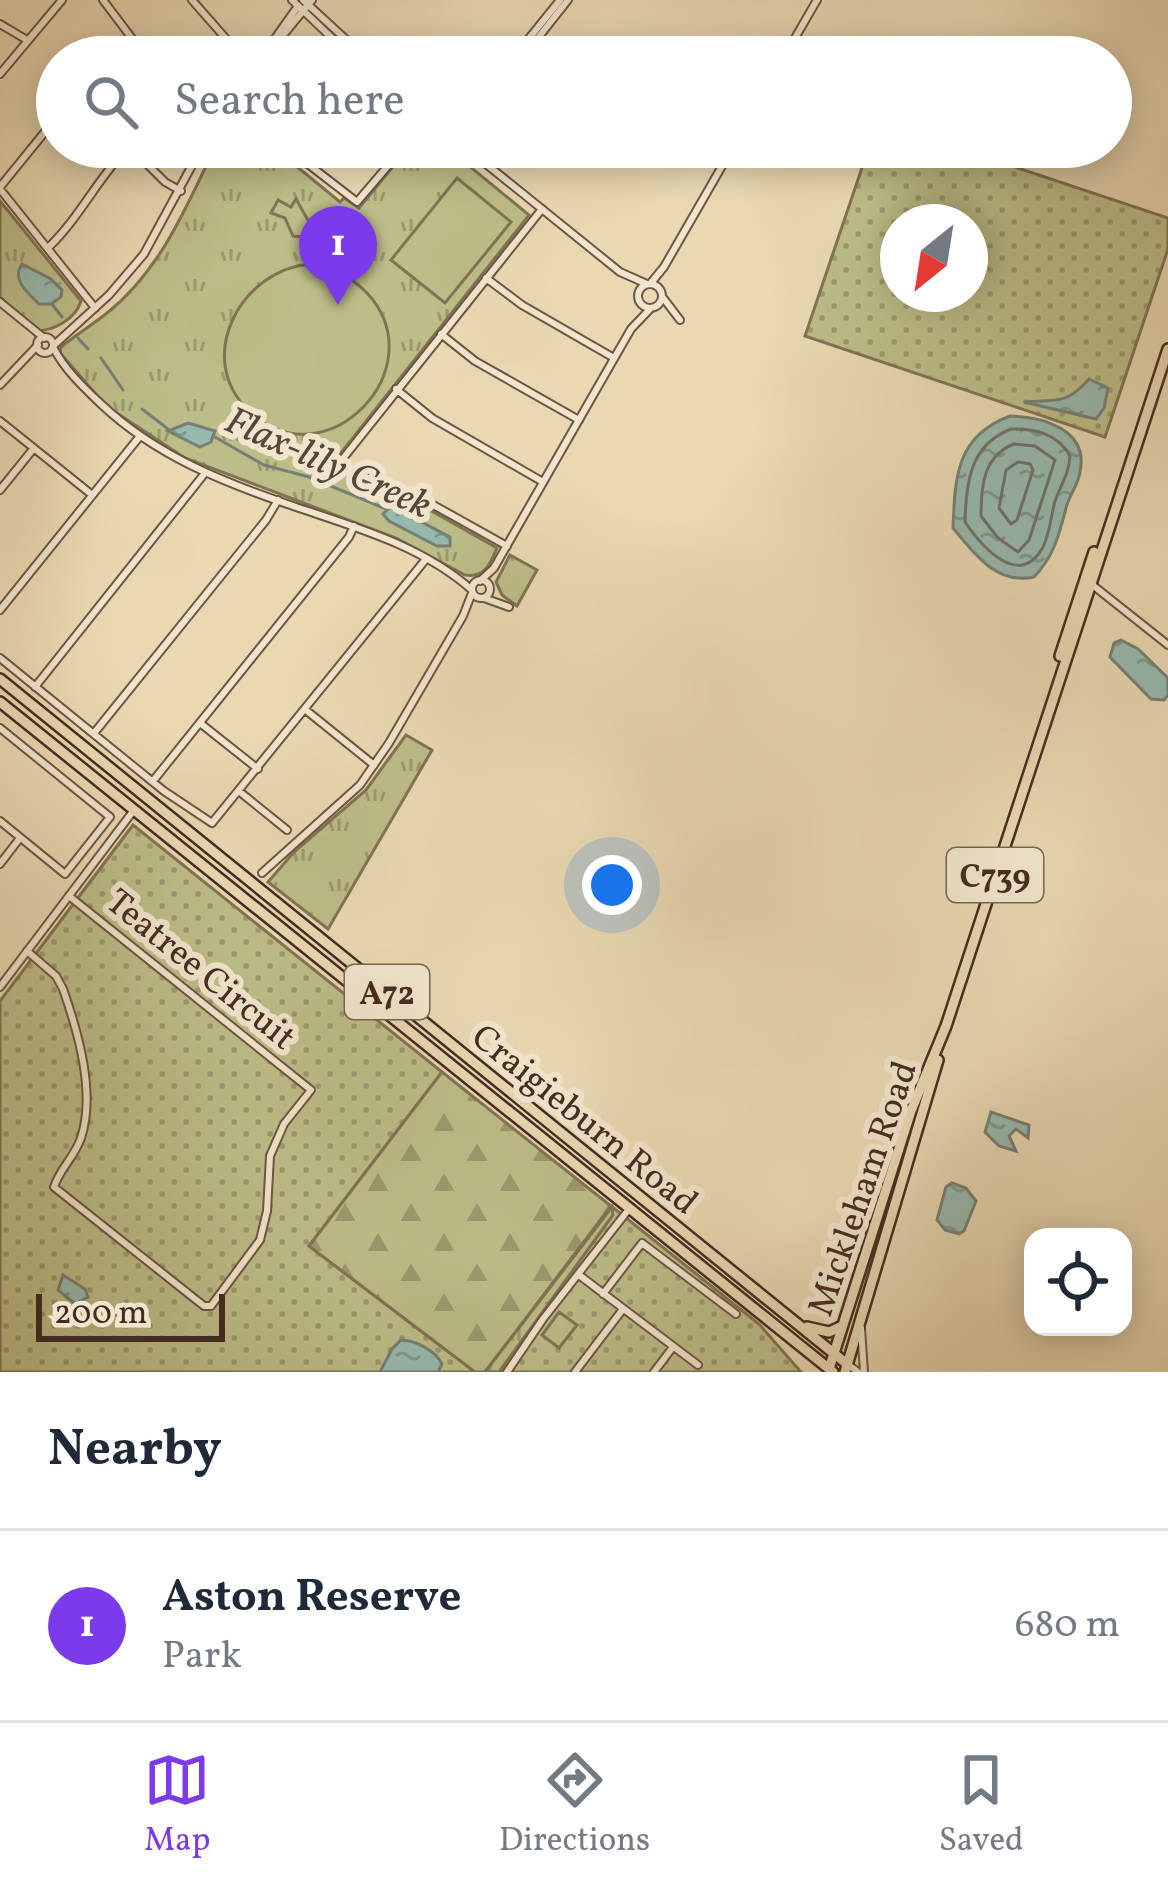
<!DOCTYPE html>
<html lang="en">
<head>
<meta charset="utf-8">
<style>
	:root { --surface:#fff; --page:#f2f2f3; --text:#1f2937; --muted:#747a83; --line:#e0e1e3; --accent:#7c3aed }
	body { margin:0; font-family:Vollkorn,serif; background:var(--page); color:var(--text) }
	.controls { position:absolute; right:36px; bottom:36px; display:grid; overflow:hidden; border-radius:24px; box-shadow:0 6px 30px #0003 }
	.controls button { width:108px; height:108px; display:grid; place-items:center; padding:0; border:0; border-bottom:3px solid var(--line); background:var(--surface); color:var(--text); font:60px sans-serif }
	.compass { position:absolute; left:880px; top:204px; width:108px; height:108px; border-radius:50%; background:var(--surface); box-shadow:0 6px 30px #0003; rotate:210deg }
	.scale { position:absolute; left:36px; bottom:30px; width:189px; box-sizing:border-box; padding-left:12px; border:6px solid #452b20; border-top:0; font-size:33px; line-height:42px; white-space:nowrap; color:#452b20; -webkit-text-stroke:9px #f1e6cd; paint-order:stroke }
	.you { position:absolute; left:612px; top:885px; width:42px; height:42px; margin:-30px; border:9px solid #fff; border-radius:50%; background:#1a73e8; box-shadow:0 0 0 18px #1a73e833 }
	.badge { display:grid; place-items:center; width:78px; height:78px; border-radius:50%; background:var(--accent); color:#fff; font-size:39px; font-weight:700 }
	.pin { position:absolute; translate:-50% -99px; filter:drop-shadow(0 3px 6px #0008) }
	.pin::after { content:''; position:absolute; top:63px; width:42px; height:36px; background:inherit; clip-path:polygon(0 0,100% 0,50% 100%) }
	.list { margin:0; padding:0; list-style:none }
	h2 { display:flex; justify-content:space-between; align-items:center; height:156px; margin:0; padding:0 48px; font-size:51px }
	h2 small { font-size:39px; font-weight:400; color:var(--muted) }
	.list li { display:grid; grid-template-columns:78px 1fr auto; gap:36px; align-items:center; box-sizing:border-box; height:192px; padding:0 48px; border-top:3px solid var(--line) }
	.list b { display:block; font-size:45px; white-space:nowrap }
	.list p { margin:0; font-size:39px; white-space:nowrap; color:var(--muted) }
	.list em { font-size:39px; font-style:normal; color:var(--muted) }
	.icon { flex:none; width:66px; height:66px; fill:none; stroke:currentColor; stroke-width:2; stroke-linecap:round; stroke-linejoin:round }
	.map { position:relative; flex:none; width:1168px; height:1372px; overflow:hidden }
	.search { position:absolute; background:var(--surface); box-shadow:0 6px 30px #0003; left:36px; right:36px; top:36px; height:132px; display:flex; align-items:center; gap:30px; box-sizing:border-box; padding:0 42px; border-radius:66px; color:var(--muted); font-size:45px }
	.sheet { height:348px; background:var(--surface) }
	nav { display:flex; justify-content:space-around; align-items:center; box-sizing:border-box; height:168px; border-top:3px solid var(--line); background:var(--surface); font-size:33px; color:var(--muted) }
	nav a { display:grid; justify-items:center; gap:6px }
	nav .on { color:var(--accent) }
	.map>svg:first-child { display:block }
</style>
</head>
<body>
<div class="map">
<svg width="1168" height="1372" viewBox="0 0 1168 1372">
	<defs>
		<pattern id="grass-dots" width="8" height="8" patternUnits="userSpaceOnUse" patternTransform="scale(3)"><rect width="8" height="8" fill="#bcbd88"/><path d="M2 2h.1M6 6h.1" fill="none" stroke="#9b9a6f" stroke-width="1.8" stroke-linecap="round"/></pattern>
		<pattern id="forest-firs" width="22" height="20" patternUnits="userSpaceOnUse" patternTransform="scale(3)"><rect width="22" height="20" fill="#bcbd88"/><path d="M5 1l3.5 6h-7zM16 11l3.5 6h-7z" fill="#9b9a6f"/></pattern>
		<pattern id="park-tufts" width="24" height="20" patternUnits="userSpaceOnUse" patternTransform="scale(3)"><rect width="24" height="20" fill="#bcbd88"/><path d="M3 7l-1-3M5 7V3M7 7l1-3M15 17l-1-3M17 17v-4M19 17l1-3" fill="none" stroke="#9b9a6f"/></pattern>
		<pattern id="water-ripples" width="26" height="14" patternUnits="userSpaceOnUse" patternTransform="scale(3)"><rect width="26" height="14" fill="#97b9ae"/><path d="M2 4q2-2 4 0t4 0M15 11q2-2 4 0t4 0" fill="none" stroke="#7d978d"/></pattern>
	</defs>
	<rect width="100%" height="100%" fill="#e9d8b2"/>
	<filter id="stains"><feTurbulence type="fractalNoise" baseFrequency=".00167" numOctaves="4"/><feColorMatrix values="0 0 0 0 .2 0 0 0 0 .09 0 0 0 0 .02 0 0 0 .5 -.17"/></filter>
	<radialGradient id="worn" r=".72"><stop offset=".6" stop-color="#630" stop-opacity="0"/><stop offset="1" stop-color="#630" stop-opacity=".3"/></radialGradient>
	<path fill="url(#grass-dots)" stroke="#807454" stroke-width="3" fill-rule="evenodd" d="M869 147H955L1168 218V249L1105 437 805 336ZM898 222H970V294H898Z
		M133 825 442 1072 309 1246 475 1372H0V1001Z
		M611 1206 759 1324 801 1372H485Z"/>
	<path fill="url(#forest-firs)" stroke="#807454" stroke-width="3" d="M442 1072 611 1206 485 1372H475L309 1246Z"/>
	<path fill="url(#park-tufts)" stroke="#807454" stroke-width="3" d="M215 147H273L340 202 344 198 359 208 409 147H446L529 215 329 468 414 501 497 548C490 564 485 578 465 575L396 538 185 458 106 406 60 353 61 347C76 335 92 325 107 313 160 271 187 206 215 147Z
		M0 201 81 301C76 319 53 331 36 331L0 297Z
		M510 555 537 570 517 606 502 595 496 582Z
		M406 735 432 750 328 929 268 882 294 852 366 790Z
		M612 1207 613 1215 499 1372H485Z
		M559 1312 577 1325 559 1348 542 1335Z"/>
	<path fill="#bcbd88" stroke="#807454" stroke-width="3" d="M457 178 511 222 445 303 391 260Z
		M296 199 310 224 303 237 293 236 285 218 271 213 278 200 291 207Z
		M311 264C334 266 351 277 367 293 437 368 325 484 249 411 193 358 241 269 311 264Z"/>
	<path fill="url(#water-ripples)" stroke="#768075" stroke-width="3" d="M22 264 51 279 62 290 61 297 51 304H39C28 293 11 280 22 264Z
		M1089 379 1108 388 1104 408 1096 419 1024 402C1057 399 1065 406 1089 379Z
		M1010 416C1044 417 1089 430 1080 472 1078 486 1069 495 1066 508 1059 535 1054 556 1034 577 996 585 975 554 953 528 955 477 956 436 1010 416Z
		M188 423 215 431 211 442 200 447 168 431Z
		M391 506 450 537V546H437L389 521 383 514Z
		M1121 640 1138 649 1168 678V695L1164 700 1151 699 1110 657 1114 643Z
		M991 1112 1029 1125 1028 1138 1016 1129 1009 1136 1016 1151 999 1146 985 1132Z
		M952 1183 966 1188 976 1201 964 1231 959 1234 945 1230 937 1220 946 1187Z
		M63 1275 85 1289 88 1297 75 1304 58 1290Z
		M401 1340C415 1340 436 1351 442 1364L438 1372H380L392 1349Z"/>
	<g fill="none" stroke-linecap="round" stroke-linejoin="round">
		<path stroke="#6e7267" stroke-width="3" d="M1011 429C1034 428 1058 434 1070 456 1069 474 1061 484 1055 501 1051 516 1050 533 1043 547 1020 590 982 547 965 522 966 482 970 445 1011 429Z
			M1014 444 1035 446 1055 460 1029 540 1018 552 998 538 981 516C981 487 983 456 1014 444Z
			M1018 462 1030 464 1033 470 1017 520 1011 524 999 508 1006 470Z"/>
		<path stroke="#768075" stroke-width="3" d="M52 304 62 317
			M78 338 88 349
			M101 358 123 390
			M142 409 168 429
			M213 436 264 465 309 477 386 509"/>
		<defs>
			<path id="minor" d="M103 0 146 57
				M192 0 242 57
				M0 24 27 40
				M108 57 130 39
				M0 74 62 0
				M130 147 165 182 181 191
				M286 147 357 202 404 147
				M372 147 392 163
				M0 187 57 117
				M0 189 95 308
				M49 247C80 217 98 178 128 147
				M486 278 522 305 614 358
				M441 334 475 361 579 420
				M396 389 432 418 543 482
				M0 421 91 494
				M0 490 34 448
				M507 546 428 502 346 469 341 461 542 209
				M1090 583 1168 645
				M0 610 140 436
				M0 658 164 791 212 823 426 559
				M35 687 205 473
				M307 711 374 765
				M200 723 258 769
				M0 728 110 817 65 874 0 821
				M95 732 266 520 278 500
				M153 781 349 537 354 526
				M240 792 287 830
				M0 864 20 838
				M27 951 56 976 63 989C78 1032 96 1093 81 1138 75 1156 59 1170 54 1187L204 1306H211L260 1240 267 1211 270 1156 284 1124 311 1090 69 896
				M579 1275 698 1365
				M603 1294 642 1243 736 1314
				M575 1372 623 1309
				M654 1372 673 1347"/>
			<path id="tertiary" d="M292 0 352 57
				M303 0 365 57
				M264 54 298 6
				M265 57 312 0
				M514 57 560 0
				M523 57 568 0
				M784 57 817 0
				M465 147 620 272 647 284
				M638 296a12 12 0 1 1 24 0a12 12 0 1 1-24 0Z
				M650 284 664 267 733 147
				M664 299 680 320
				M0 302 44 338
				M37 345a8 8 0 1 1 16 0a8 8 0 1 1-16 0Z
				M53 346 109 295 144 254 202 147
				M53 347C64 369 83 387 101 404 156 456 225 483 296 507 358 528 422 546 472 590
				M0 385 38 345
				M472 589a9 9 0 1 1 18 0a9 9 0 1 1-18 0Z
				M480 581 494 568 631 329 650 309
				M484 598 509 607
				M262 873 360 785 389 743 463 616 472 593
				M0 987 134 810
				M861 1328 864 1372
				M847 1364 858 1372
				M507 1372 543 1319 629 1209"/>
			<path id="primary" d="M1060 656 1094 552
				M0 679 847 1364
				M0 702 833 1372
				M807 1327 829 1332 842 1326
				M829 1369 911 1111 946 1026 1168 349
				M845 1372 938 1060"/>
		</defs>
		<use href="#minor" stroke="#6e5644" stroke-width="10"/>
		<use href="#tertiary" stroke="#6e5644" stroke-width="10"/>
		<use href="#primary" stroke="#452b20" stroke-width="14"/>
		<use href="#minor" stroke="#f1e6cd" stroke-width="6"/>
		<use href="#tertiary" stroke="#f1e6cd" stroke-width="6"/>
		<use href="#primary" stroke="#e9d8b2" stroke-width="9"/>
	</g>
	<g text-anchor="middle" stroke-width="12" stroke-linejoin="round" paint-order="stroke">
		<g fill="#f1e6cd" stroke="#796354" stroke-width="3">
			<rect x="947" y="848" width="96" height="54" rx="9"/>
			<rect x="345" y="965" width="84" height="54" rx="9"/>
		</g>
		<g font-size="33" font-weight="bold" fill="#452b20">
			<text x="995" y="887">C739</text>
			<text x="387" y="1004">A72</text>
		</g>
		<g font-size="36" fill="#452b20" stroke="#f1e6cd">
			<text transform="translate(202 968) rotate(39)" y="13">Teatree Circuit</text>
			<text transform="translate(586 1118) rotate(39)" y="13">Craigieburn Road</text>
			<text transform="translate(861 1188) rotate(-71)" y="13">Mickleham Road</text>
		</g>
		<g font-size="39" font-style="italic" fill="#55473c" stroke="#f1e6cd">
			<text transform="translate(329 461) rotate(24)" y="14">Flax-lily Creek</text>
		</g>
	</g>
	<rect width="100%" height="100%" filter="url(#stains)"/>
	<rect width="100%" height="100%" fill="url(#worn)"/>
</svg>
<div class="controls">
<button><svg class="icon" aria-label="locate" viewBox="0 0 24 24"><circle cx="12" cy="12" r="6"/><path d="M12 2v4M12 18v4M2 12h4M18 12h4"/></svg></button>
</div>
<svg class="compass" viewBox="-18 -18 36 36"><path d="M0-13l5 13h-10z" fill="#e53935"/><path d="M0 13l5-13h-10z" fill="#747a83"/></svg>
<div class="scale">200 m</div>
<div class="you"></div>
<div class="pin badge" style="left:338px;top:305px">1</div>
<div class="search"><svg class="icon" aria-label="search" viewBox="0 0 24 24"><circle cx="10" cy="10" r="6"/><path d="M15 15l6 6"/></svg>Search here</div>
</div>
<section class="sheet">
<h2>Nearby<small></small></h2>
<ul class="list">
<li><span class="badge">1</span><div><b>Aston Reserve</b><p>Park</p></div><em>680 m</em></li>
</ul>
</section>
<nav>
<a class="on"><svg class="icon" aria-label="map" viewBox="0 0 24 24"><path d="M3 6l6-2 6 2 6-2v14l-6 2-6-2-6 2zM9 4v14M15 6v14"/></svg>Map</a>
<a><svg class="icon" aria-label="directions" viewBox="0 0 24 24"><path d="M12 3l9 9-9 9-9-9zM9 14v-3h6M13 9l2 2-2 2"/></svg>Directions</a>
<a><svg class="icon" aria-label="saved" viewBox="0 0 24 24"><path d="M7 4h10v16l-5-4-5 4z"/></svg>Saved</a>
</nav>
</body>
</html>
